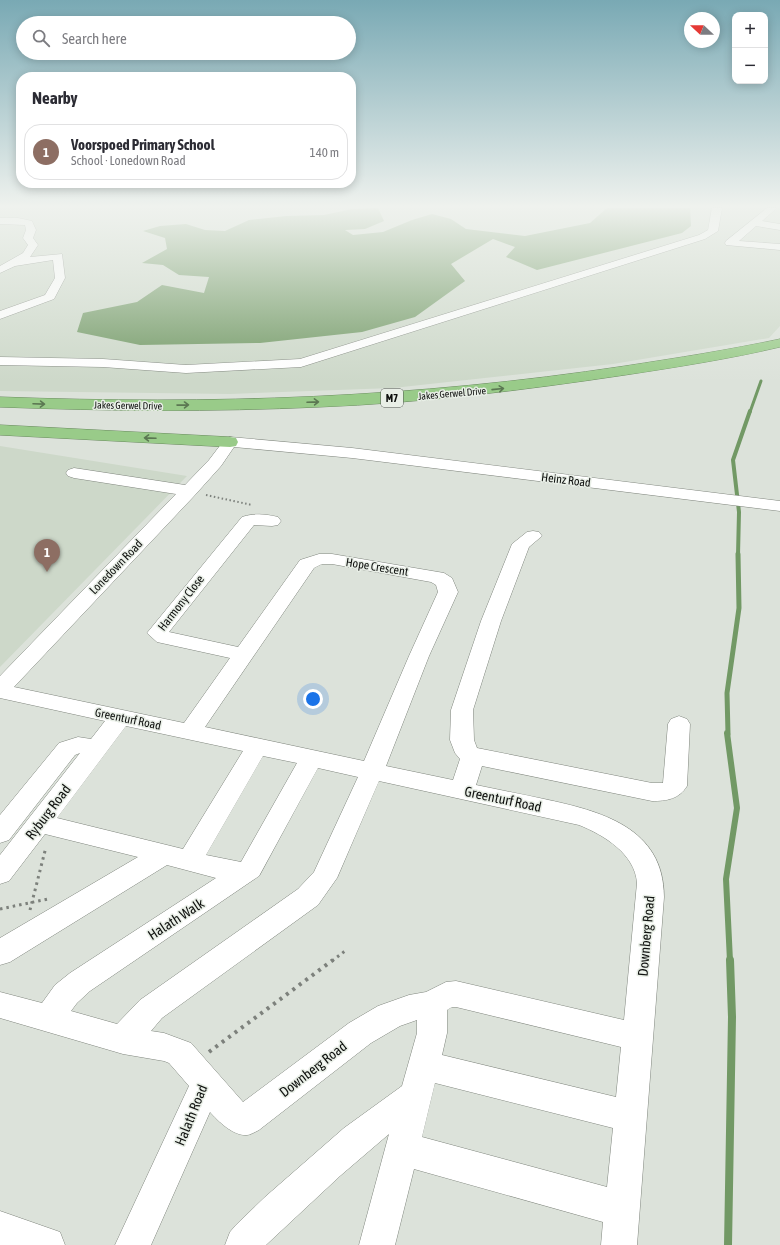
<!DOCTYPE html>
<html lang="en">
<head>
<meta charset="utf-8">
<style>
	:root { --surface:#fff; --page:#f2f2f3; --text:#2b2b33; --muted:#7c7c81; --line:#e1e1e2; --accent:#b45309 }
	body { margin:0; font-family:"Asap Condensed",sans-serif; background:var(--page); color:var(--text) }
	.controls { position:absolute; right:12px; top:12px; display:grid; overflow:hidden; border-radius:8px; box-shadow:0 2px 10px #0003 }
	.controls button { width:36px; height:36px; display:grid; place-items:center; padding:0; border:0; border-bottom:1px solid var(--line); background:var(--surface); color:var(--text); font:20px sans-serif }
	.compass { position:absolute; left:684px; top:12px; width:36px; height:36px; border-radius:50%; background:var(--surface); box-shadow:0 2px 10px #0003; rotate:292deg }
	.you { position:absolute; left:313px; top:699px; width:14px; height:14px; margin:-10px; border:3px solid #fff; border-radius:50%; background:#1a73e8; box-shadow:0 0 0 6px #1a73e833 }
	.badge { display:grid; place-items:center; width:26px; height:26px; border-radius:50%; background:var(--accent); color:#fff; font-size:13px; font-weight:700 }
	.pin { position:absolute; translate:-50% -33px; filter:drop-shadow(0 1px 2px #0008) }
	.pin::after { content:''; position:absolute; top:21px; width:14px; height:12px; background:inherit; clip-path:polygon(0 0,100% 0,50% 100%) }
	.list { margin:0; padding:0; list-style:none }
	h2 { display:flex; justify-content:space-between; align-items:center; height:52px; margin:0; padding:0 16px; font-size:17px }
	h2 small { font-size:13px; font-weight:400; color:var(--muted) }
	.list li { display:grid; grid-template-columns:26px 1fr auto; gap:12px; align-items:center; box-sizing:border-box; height:56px; margin:0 8px 8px; padding:0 8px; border:1px solid var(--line); border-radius:16px }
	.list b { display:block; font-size:15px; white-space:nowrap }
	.list p { margin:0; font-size:13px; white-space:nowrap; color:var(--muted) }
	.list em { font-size:13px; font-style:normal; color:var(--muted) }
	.icon { flex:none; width:22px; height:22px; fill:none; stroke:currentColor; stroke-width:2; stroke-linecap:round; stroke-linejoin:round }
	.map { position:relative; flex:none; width:780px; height:1245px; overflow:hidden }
	.search { position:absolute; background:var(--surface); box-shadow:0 2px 10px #0003; left:16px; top:16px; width:340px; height:44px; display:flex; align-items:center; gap:10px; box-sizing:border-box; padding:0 14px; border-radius:22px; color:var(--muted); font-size:15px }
	.panel { position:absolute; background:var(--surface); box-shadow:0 2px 10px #0003; left:16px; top:72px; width:340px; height:116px; border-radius:16px }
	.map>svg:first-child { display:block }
</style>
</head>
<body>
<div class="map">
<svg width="780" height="1245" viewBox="0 0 780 1245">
	<rect width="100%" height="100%" fill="#dce2da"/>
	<path fill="#cdd8c9" d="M0 208H780V326L769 338 613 364 393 388 230 394 0 391Z
		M0 446 187 476 0 667Z"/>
	<path fill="#729965" d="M378 208 384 221 365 229 345 230 353 235 383 232 412 220 432 214 451 219 466 229 525 236 590 223 607 208H690L691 226 682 233 537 270 506 257 515 247 493 239 451 264 465 281 415 317 362 332 260 343 140 345 77 332 83 313 137 302 162 285 204 293 209 277 179 275 163 265 142 263 167 249 165 238 143 231 160 226 186 224 205 230 225 231 249 220 286 216 324 215 352 209Z"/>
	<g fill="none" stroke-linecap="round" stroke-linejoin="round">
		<path stroke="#729965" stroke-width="3" d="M750 412 761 381"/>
		<path stroke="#729965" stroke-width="4" d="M738 555 739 512 733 460 750 411"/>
		<path stroke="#729965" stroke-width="5" d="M728 734 727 693 739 608 738 554"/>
		<path stroke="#729965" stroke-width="6" d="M727 733 737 808 726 879 730 961"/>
		<path stroke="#729965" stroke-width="8" d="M728 1245 732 1017 730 960"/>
		<defs>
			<path id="minor" d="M712 208H722L718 231 705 239 301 367 186 373 103 367 0 365V357L103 359 186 365 300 359 699 235 708 230Z
				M767 208H777L762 221 780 224V230L756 226 739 241 780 244V250L726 245 725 243 726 241Z
				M0 218H18L32 221 36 230 33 238 38 245 30 257 62 254 65 278 54 299 0 319V311L45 295 55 278 53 260 15 266 0 273V266L23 253 28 245 23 238 26 230 25 225 0 224Z
				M230 437 352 448 780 501V511L352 458 234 447 221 466 195 495 14 687 184 723 230 658 157 642 147 633 242 517C254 513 265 514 278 517L281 521 278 525 272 526 254 525 169 632 238 647 300 560 319 554H332L444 573 452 578 458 592 429 656 386 766 453 780 460 759 455 753 450 740 451 710 481 621 512 544 527 532 533 531 539 532 542 536 529 547 501 621 473 710 474 740 477 748 652 783H663L668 724 671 719 679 716 687 719 690 724 687 786C679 799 667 801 652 801L482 766 476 785C499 790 521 794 544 799 600 811 664 827 664 897L637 1245H601L603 1222 414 1169 395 1245H359L389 1134 340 1176 266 1245H225L230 1232 236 1225 265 1197 344 1128 402 1086 417 1033V1020L400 1026 371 1043 259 1130C255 1132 250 1135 247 1135 233 1136 218 1121 210 1112L151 1245H115L189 1086 169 1063 164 1061 123 1054 0 1018V992L42 1003 55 985 70 973 216 878 167 865 10 962 0 965V938L138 857 45 834 9 881 0 884V855L80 753 75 755 9 840 0 843V815L59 743 78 737 91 739 105 721 0 698V676L176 494 74 478 68 476 66 473 68 470 74 468 185 485 209 460 225 439ZM322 564H332L431 582 436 585 438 592 409 656 364 761 205 727 314 568ZM126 726 243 751 183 849 57 818ZM263 756 297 763 241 862 206 855ZM318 768 358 777 314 872 298 889 140 1000 117 1024 71 1011 77 1003 90 991 259 876ZM379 781 579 825C604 835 635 854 637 883L624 1020 456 981 446 982 426 992 409 995 378 1006 349 1023 243 1102 191 1043 164 1033 151 1031 162 1018 318 905 337 878ZM452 1007H456L621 1047 616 1097 442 1055 447 1033V1010ZM435 1083 613 1128 607 1187 422 1137Z
				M0 1211 60 1232 65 1245H0Z"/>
			<path id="highway" d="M780 339V347C729 359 677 367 625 375 524 390 422 403 319 407 213 412 107 411 0 407V397C213 405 414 398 625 366 677 358 729 350 780 339Z
				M0 425 230 437 236 438 238 442 236 446 230 447 0 435Z"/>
		</defs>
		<use href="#minor" stroke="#80867e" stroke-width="1"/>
		<use href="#highway" stroke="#698a5e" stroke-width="1"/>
		<path stroke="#7d817c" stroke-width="2" stroke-dasharray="1.5 2.5" stroke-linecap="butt" d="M206 495 252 505"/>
		<path stroke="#7d817c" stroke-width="3" stroke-dasharray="2.5 4" stroke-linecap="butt" d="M0 909 48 899
			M30 910 46 847
			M332 961 345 951"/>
		<path stroke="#7d817c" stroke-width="4" stroke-dasharray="3 5" stroke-linecap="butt" d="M209 1052 333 960"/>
		<use href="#minor" fill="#fff" fill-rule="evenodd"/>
		<use href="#highway" fill="#99cb89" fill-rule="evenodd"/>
	</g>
	<defs><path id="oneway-shaft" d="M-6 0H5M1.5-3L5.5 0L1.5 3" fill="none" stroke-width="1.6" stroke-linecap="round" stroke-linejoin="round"/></defs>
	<g stroke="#5b7752">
		<use href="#oneway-shaft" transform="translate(498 389) rotate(-6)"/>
		<use href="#oneway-shaft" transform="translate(313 402) rotate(-2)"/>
		<use href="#oneway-shaft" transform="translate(39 404) rotate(2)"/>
		<use href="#oneway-shaft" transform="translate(183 405) rotate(-1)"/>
		<use href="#oneway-shaft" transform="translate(150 438) rotate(-178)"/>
	</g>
	<linearGradient id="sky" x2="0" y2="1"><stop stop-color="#79a9b4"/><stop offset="0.54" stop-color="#eff2ee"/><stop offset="1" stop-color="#eff2ee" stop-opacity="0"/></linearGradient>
	<rect width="780" height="382" fill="url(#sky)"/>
	<g text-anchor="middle" stroke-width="3" stroke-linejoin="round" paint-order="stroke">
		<g font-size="10" fill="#0f110f" stroke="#e9efe7">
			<text transform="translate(452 393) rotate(-5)" y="4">Jakes Gerwel Drive</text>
			<text transform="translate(128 405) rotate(1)" y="4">Jakes Gerwel Drive</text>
		</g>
		<rect fill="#e9efe7" stroke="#505450" stroke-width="1" x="381" y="389" width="22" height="18" rx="3"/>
		<g font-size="11" font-weight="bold" fill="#0f110f">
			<text x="392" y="402">M7</text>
		</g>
		<g font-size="12" fill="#0f110f" stroke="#e9efe7">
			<text transform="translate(566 480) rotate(7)" y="4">Heinz Road</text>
			<text transform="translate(116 567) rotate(-46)" y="4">Lonedown Road</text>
			<text transform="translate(377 567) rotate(9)" y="4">Hope Crescent</text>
			<text transform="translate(181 603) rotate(-52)" y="4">Harmony Close</text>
			<text transform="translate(128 719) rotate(12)" y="4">Greenturf Road</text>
		</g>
		<g font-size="14" fill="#0f110f" stroke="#e9efe7">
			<text transform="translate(503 799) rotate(12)" y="5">Greenturf Road</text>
			<text transform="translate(48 812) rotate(-53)" y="5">Ryburg Road</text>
			<text transform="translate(176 919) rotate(-33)" y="5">Halath Walk</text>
			<text transform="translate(646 936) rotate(-85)" y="5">Downberg Road</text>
			<text transform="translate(313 1069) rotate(-38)" y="5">Downberg Road</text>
			<text transform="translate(191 1115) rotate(-68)" y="5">Halath Road</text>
		</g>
	</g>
</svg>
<div class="controls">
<button>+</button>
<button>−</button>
</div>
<svg class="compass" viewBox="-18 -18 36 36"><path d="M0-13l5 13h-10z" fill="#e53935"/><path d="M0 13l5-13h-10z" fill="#7c7c81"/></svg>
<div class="you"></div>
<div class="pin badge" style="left:47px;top:572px;background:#8d6e63">1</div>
<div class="search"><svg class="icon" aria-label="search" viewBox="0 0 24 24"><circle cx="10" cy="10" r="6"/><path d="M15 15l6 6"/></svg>Search here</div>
<section class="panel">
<h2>Nearby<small></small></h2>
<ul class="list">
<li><span class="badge" style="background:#8d6e63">1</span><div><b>Voorspoed Primary School</b><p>School · Lonedown Road</p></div><em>140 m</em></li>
</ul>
</section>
</div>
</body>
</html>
